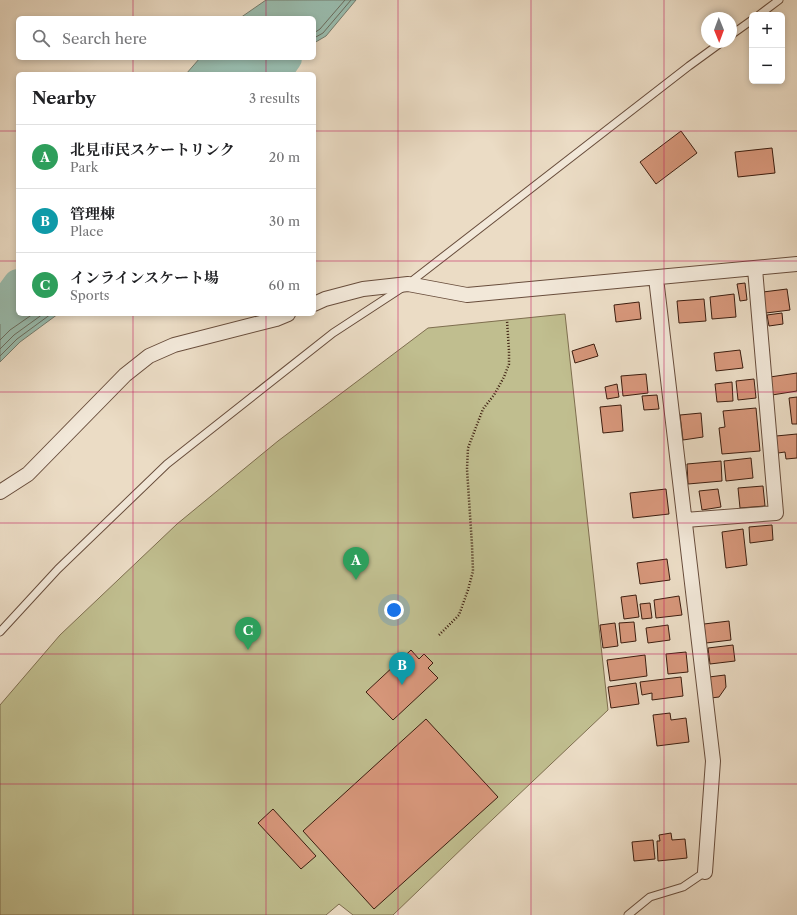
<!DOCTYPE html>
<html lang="en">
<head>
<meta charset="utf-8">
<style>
	:root { --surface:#fff; --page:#f2f2f2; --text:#202124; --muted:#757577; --line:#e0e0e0; --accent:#ea580c }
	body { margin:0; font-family:"Libre Caslon Text","Noto Serif JP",serif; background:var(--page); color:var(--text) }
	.controls { position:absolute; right:12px; top:12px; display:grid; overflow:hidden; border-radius:6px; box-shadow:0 2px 6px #0003 }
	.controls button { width:36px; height:36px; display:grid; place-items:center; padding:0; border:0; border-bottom:1px solid var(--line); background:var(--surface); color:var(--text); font:20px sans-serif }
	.compass { position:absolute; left:701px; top:12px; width:36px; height:36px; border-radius:50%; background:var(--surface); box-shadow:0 2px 6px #0003; rotate:179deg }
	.you { position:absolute; left:394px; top:610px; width:14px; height:14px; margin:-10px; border:3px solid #fff; border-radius:50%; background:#1a73e8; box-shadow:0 0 0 6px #1a73e833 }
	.badge { display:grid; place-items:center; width:26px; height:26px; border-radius:50%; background:var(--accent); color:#fff; font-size:13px; font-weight:700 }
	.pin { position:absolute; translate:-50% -33px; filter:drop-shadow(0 1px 2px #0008) }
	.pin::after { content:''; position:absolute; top:21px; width:14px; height:12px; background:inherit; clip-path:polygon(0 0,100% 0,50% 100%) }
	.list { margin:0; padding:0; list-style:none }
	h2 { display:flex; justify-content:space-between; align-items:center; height:52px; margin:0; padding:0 16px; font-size:17px }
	h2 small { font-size:13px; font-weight:400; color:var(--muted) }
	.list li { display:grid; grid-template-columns:26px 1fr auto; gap:12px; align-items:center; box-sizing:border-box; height:64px; padding:0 16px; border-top:1px solid var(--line) }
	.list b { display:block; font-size:15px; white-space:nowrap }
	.list p { margin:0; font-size:13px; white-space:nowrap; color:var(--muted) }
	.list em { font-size:13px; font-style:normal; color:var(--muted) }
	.icon { flex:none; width:22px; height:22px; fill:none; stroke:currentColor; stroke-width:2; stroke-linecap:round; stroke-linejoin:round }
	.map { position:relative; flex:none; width:797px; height:915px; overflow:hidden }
	.search { position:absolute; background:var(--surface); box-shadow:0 2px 6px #0003; left:16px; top:16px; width:300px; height:44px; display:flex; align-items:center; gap:10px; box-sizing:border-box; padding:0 14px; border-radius:6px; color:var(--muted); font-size:15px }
	.panel { position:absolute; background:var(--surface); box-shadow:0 2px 6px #0003; left:16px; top:72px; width:300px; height:244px; border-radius:6px }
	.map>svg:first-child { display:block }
</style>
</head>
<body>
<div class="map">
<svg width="797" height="915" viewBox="0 0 797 915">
	<rect width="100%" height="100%" fill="#ebdcc5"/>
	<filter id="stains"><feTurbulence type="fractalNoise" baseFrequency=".005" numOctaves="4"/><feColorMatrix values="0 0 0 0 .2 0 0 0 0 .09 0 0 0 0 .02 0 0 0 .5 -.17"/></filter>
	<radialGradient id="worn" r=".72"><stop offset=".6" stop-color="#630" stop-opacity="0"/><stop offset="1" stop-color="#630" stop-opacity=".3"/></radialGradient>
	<path fill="#c0be8f" stroke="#7e6e4f" d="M565 314 608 710 475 836 393 915H353L339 904 326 915H0V705L60 635 177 524 278 441 428 328Z"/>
	<path fill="#99bcae" stroke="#747c6e" d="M266 0H356L326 36 314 43V18H240Z
		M200 58H290L274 68 272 74H186Z
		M18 288V314H58L20 342 0 362V296Z"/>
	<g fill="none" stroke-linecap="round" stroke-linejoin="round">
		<path stroke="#6a6c5e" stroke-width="1" d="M314 33 320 29 345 0
			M314 38 323 33 351 0
			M0 340 10 330 33 314
			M0 349 14 335 43 314
			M0 356 17 339 51 314"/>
		<path stroke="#99bcae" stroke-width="30" d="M276 74 287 58
			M0 309 18 284"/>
	</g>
	<path fill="#d7977b" stroke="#3c1d0f" d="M681 131 697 153 656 184 640 162Z
		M772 148 775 173 738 177 735 152Z
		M745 283 747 300 740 301 737 284Z
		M787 289 790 310 766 313 763 292Z
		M734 294 736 317 712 319 710 297Z
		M704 299 706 321 679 323 677 301Z
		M639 302 641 319 616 322 614 305Z
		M782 313 783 324 769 326 767 315Z
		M594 344 598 356 575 363 572 351Z
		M740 350 743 368 716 371 714 353Z
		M797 373V391L772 395 770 377Z
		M646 374 648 393 623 396 621 376Z
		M754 379 756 398 738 400 736 381Z
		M732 382 733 401 717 402 715 384Z
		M617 384 619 397 607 399 605 387Z
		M657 395 659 409 644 410 642 396Z
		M797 397V424H792L789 398Z
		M621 405 623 431 603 433 600 407Z
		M756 408 760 451 722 454 719 428 725 427 723 411Z
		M701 413 703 437 683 440 680 415Z
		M797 434V458L786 459 785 452 778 453 776 436Z
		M751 458 753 478 726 481 724 461Z
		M721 461 722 481 688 484 687 464Z
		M763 486 765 506 740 508 738 488Z
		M666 489 669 514 633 518 630 493Z
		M718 489 721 507 702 510 699 491Z
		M772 525 773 540 750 543 749 527Z
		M743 529 747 565 726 568 722 532Z
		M667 559 670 580 640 584 637 563Z
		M636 595 639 617 624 619 621 597Z
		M679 596 682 615 656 618 654 600Z
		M650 603 652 618 642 619 640 604Z
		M729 621 731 640 706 643 704 624Z
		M634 622 636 641 621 643 619 623Z
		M615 623 618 646 603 648 600 625Z
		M668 625 670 640 648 643 646 628Z
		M733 645 735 661 710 664 708 648Z
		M411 650 419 659 424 654 433 663 428 668 438 678 393 720 366 692Z
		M686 652 688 672 668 674 666 654Z
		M645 655 647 676 610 681 607 660Z
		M725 675 726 687 719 697 711 698 709 677Z
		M681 677 683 696 652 700V693L642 695 640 682Z
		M636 683 639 704 611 708 608 687Z
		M670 713 671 720 686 718 689 742 657 746 653 715Z
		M426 719 498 797 374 909 303 831Z
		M273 809 316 856 301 869 258 823Z
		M671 833 672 840 685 839 687 858 658 861 657 841H660L659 835Z
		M653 840 655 859 634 861 632 842Z"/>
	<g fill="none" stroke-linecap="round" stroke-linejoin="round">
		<defs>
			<path id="lane" d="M759 15 779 0
				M731 35 752 20
				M0 632 58 569 167 464 333 333 408 284 689 66 722 42
				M628 915 650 897 683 887 705 872"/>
			<path id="street" d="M656 278 713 761 705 872
				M314 304 325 299 363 289 408 284 467 295 797 264
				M0 492 28 474 125 375 149 356 174 345 276 319 288 314
				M685 520 776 513 755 269"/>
		</defs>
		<use href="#lane" stroke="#684d3c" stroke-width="9"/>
		<use href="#street" stroke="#684d3c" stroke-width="16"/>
		<path stroke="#3c1d0f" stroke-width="2.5" stroke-dasharray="1 2" stroke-linecap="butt" d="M439 635 459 615 468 590 473 571 472 545 467 469 468 448 483 409 494 395 504 377 509 364V351L507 320"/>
		<use href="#lane" stroke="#f2e8d9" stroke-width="7"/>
		<use href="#street" stroke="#f2e8d9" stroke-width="14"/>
	</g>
	<path fill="none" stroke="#c2185b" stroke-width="1" stroke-opacity="0.55" d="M133 0V18M266 0V18M398 0V915M531 0V915M664 0V915M133 58V74M266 58V74M0 131H18M314 131H797M0 261H18M314 261H797M133 314V915M266 314V915M0 392H797M0 523H797M0 654H797M0 784H797"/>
	<rect width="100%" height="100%" filter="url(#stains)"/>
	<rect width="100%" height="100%" fill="url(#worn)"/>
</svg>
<div class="controls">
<button>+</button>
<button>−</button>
</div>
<svg class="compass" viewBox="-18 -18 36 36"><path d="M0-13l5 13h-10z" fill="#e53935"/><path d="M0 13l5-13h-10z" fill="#757577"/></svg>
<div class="you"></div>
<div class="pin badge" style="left:356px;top:580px;background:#2e9e5b">A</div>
<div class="pin badge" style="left:402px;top:685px;background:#0f9aa8">B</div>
<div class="pin badge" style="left:248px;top:650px;background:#2e9e5b">C</div>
<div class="search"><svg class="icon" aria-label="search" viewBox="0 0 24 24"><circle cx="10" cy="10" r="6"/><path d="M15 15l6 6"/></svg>Search here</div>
<section class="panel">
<h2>Nearby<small>3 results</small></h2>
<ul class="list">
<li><span class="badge" style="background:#2e9e5b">A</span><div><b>北見市民スケートリンク</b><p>Park</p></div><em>20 m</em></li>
<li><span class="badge" style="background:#0f9aa8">B</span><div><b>管理棟</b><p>Place</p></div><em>30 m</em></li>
<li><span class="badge" style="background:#2e9e5b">C</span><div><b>インラインスケート場</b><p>Sports</p></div><em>60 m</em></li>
</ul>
</section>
</div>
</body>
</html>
